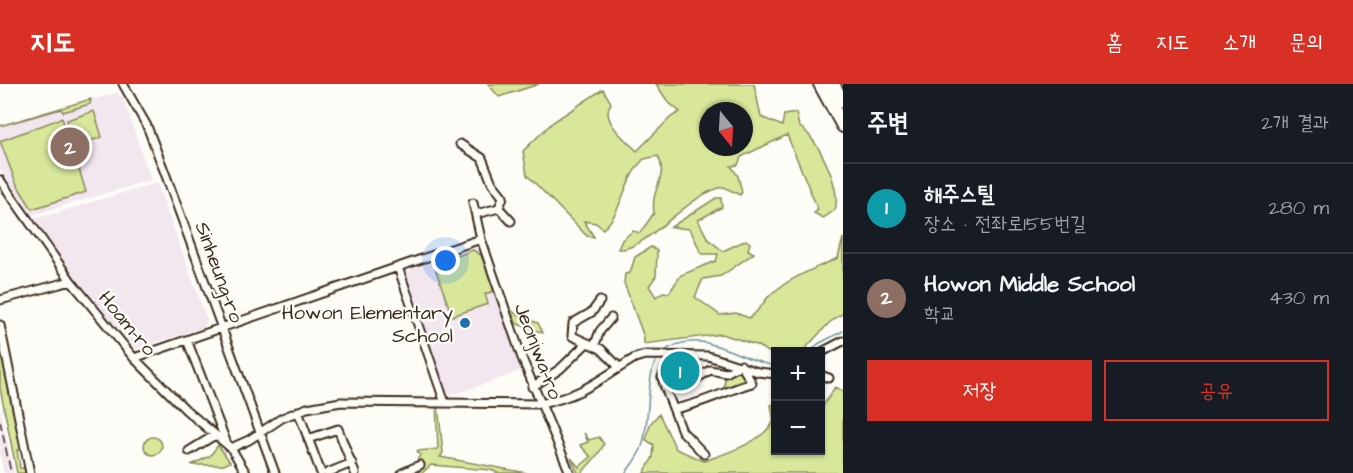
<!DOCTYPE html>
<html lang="ko">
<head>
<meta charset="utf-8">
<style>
	:root { --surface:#171b24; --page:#242831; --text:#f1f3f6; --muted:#9ea1a6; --line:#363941; --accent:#d93025 }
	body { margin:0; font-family:"Architects Daughter","Poor Story",sans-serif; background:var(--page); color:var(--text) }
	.controls { position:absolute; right:18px; bottom:18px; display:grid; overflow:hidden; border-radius:0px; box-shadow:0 2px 4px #0004 }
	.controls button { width:54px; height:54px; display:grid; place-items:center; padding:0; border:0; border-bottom:2px solid var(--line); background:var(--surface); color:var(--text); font:30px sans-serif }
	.compass { position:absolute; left:699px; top:18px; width:54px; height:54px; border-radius:50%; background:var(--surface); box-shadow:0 2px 4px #0004; rotate:162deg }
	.you { position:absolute; left:446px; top:177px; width:21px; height:21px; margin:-15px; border:4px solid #fff; border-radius:50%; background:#1a73e8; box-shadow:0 0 0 9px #1a73e833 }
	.badge { display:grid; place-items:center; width:39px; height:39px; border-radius:50%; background:var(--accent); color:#fff; font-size:20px; font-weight:700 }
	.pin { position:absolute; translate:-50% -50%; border:3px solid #fff; box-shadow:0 2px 6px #0006 }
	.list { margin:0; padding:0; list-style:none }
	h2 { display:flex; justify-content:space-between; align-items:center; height:78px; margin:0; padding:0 24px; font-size:26px }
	h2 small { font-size:20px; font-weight:400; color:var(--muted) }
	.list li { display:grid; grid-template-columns:39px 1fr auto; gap:18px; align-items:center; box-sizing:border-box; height:90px; padding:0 24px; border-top:2px solid var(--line) }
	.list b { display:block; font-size:22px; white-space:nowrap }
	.list p { margin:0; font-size:20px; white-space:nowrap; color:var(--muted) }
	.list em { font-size:20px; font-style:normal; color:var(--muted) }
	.actions { display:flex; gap:12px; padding:18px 24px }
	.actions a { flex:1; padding:14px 0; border:2px solid var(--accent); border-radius:0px; text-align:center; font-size:21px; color:var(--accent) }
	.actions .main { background:var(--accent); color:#fff }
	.map { position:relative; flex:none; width:843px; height:389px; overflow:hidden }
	header { display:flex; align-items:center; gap:36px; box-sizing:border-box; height:84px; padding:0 30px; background:var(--accent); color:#fff }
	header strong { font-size:28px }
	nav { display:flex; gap:33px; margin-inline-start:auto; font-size:21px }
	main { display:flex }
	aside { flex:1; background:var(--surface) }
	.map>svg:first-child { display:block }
</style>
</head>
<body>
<header>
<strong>지도</strong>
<nav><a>홈</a><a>지도</a><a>소개</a><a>문의</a></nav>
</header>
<main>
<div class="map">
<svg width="843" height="389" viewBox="0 0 843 389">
	<rect width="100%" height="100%" fill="#fdfcf7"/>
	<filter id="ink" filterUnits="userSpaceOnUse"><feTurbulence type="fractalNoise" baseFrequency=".0167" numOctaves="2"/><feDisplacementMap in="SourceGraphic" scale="12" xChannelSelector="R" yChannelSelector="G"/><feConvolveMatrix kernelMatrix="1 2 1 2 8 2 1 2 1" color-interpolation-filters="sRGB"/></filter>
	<g filter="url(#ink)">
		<path fill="#f2e6ef" d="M117 9 123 14 151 96 32 131 0 85V41Z
			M157 99 207 236 204 243 136 265 77 197 35 135Z
			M473 164 483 170 523 286 461 308 448 310 406 192 407 187Z
			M0 322 6 354 14 389H4L0 370Z"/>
		<path fill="#d8e79a" stroke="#8a885c" stroke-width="1.5" fill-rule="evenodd" d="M488 0H539L499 13Z
			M656 0H754L761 33 782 42 784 31 796 29 799 42C802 45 806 47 809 51 823 68 841 105 835 126L823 134 814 129 818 126 787 51 741 73 738 81 731 82 738 92 742 108 740 111 724 103C690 107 646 168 618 165L622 156 633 147 640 149 654 129C650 103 669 95 658 72L644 75C622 96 624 127 603 145L596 139 584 137 594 153 587 152 527 91 523 67 553 38 603 5 611 19C599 36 626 56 637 67L671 33 680 28 668 18ZM708 27H744V63H708Z
			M91 15 90 20 63 28 61 25 0 42Z
			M94 27 102 53 76 62 67 36Z
			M62 34 73 66 69 68 72 78H77L86 108 32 125 16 99 0 57Z
			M716 114H721L722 123 698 136 708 155 723 167 746 156 750 159 748 166 754 169 721 192 703 195 695 213 720 231 736 229 749 234C761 227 764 214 775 207 794 192 816 184 838 174L843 154V229L829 239 803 267 776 268 774 271 756 261 722 250 644 260V253L624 199 625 190 630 189 635 173 651 163 657 167 656 192 649 202 656 213 663 208 669 209 681 191 716 177 718 170H702C696 162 696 153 689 145L671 143Z
			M473 166 481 171 494 207 485 210 488 220 452 232 434 181Z
			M509 224 516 230 538 239 543 249 517 240Z
			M0 254 22 367 17 366 20 384 27 385V389H17L0 304Z
			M734 288 745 289 750 298 724 306 725 294Z
			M835 303 843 307V389H644L653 373 654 361 646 356 650 340 659 330 676 365 704 377C727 369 761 359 774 337L771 321 775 320 776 366H820L821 325Z
			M436 321H438L443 369 440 373 527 389H498L491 386 431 381 422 389H418L423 381 415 380 420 371 417 367 438 365Z
			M584 349 589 356 599 353 604 360C599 372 590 378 582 389H578L571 374 579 383 591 373 580 361 588 358Z
			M144 362a9 9 0 1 1 18 0a9 9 0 1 1-18 0Z
			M218 361 230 378 224 381H191L210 372Z"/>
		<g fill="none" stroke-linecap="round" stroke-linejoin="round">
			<path stroke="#6c949a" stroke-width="1.5" d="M663 268C699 240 739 277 776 282
				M810 268 818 260 843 247
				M626 389C631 381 638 373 641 365 651 342 645 289 658 274"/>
			<defs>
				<path id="street" d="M123 0 147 42 165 89 275 389
					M460 60 482 74 492 99 503 113 499 124 476 130
					M0 96 71 197 134 274 186 326 231 364 246 389
					M473 119 481 155 522 274 570 389
					M499 124 511 137
					M398 183 481 155
					M0 216 71 197
					M600 217 592 228 573 239 572 252 601 265 619 283
					M0 241 30 389
					M187 256 227 360
					M595 260 600 247 611 234
					M820 269 843 257
					M672 272 662 293 664 301 682 347 704 370
					M134 274 398 183 445 319
					M820 291 829 294
					M532 303 560 285 587 259
					M674 325C702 320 725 307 752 299L741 281 726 289 710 286 696 295
					M298 327 321 389
					M308 355 338 345 355 389
					M231 364 249 356 282 334 307 324 341 318 540 320C584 311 598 296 635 274L645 271 708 272 758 288 776 290
					M189 367 215 351
					M327 389 352 379
					M402 389 420 381"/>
				<path id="highway" d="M820 0 843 42
					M833 0 843 18"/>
			</defs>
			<use href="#street" stroke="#3b2a1e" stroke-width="11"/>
			<use href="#highway" stroke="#3b2a1e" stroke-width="16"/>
			<use href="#street" stroke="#fdfcf7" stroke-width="7"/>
			<use href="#highway" stroke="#fdfcf7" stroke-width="12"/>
			<path stroke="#3b2a1e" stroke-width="1.5" stroke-dasharray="9 4.5" stroke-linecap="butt" d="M0 337 11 389"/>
		</g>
	</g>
	<circle fill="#1f6fb2" stroke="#fdfcf7" stroke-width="2" cx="465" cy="239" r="6"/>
	<g text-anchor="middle" stroke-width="5" stroke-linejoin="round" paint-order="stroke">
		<g font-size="20" fill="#3b2a1e" stroke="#fdfcf7">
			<text transform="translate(220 188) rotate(70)" y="7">Sinheung-ro</text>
			<text transform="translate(128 239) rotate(50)" y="7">Hoam-ro</text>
			<text transform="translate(539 267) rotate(69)" y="7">Jeonjwa-ro</text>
		</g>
		<g font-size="20" fill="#3b2a1e" stroke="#fdfcf7" text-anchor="end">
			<text x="453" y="235">Howon Elementary<tspan x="453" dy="23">School</tspan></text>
		</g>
	</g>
</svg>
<div class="controls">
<button>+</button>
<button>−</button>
</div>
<svg class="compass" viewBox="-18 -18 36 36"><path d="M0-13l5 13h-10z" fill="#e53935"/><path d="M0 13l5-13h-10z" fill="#9ea1a6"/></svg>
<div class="you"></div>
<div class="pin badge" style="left:680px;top:287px;background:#0f9aa8">1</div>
<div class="pin badge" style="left:70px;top:63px;background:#8d6e63">2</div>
</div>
<aside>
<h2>주변<small>2개 결과</small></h2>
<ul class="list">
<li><span class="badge" style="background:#0f9aa8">1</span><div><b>해주스틸</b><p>장소 · 전좌로155번길</p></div><em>280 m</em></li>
<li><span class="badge" style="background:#8d6e63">2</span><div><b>Howon Middle School</b><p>학교</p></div><em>430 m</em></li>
</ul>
<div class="actions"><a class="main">저장</a><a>공유</a></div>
</aside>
</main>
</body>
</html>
